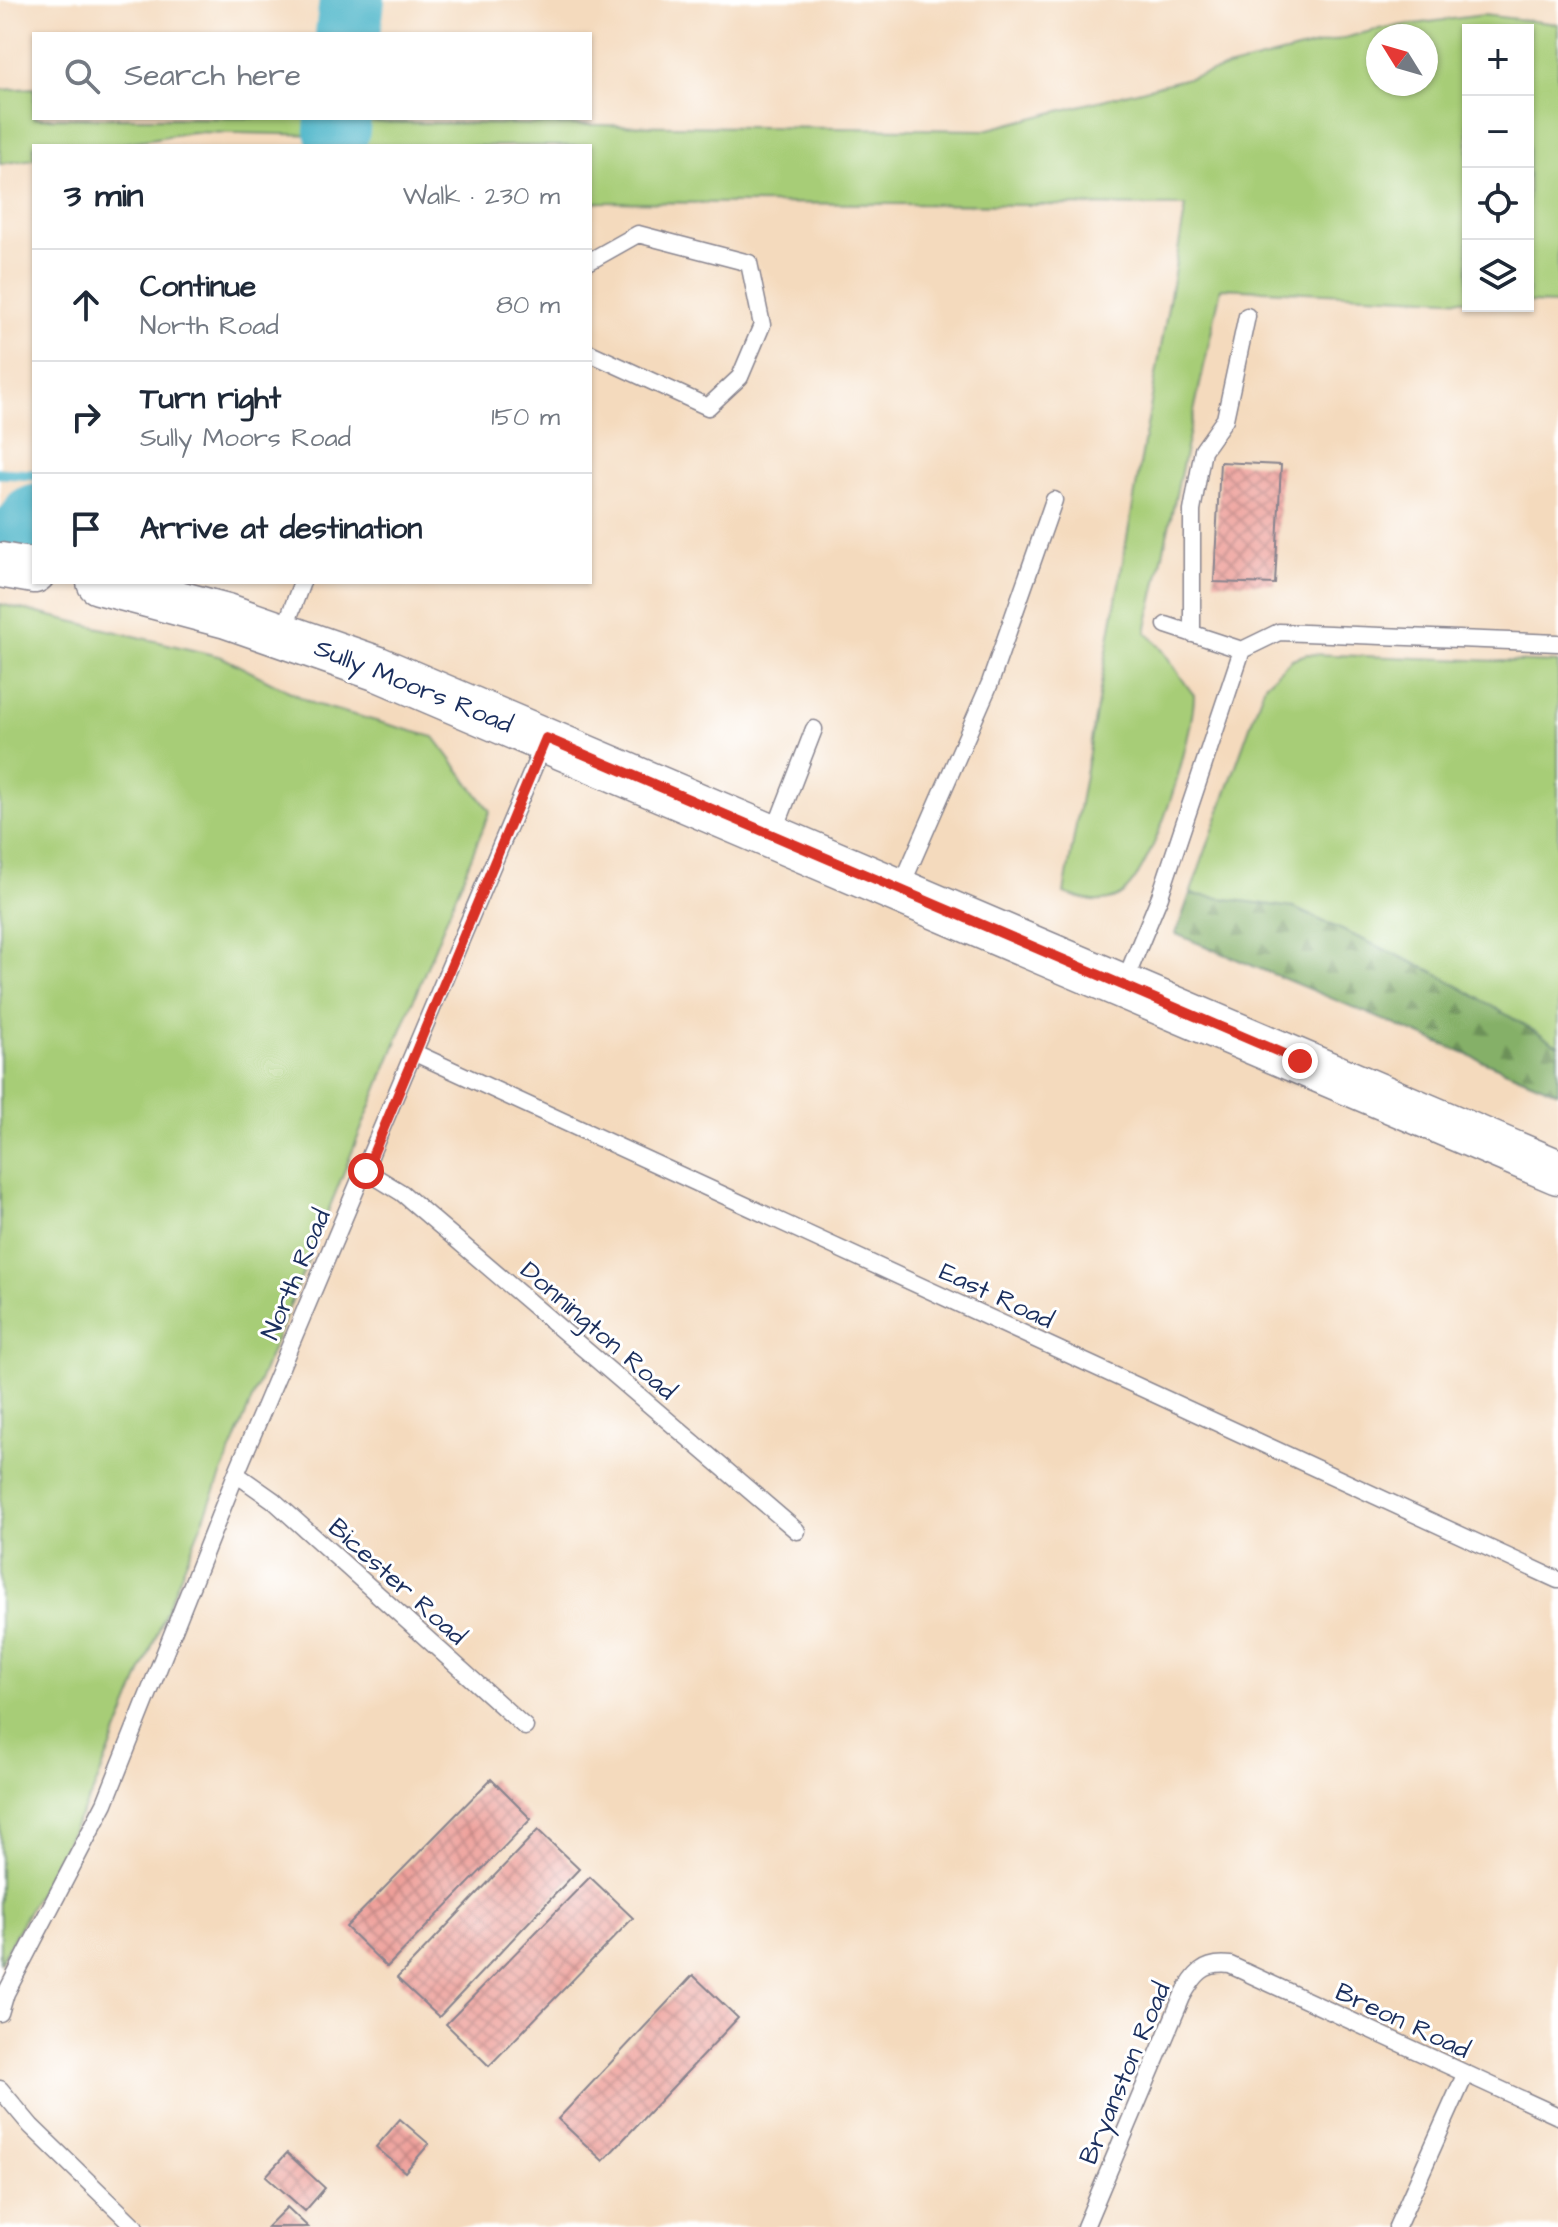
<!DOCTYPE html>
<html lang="en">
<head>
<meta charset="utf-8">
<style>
	:root { --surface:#fff; --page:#f2f2f3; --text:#1f2937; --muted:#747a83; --line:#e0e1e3 }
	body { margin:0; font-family:"Architects Daughter",sans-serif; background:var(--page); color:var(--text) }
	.controls { position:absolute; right:24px; top:24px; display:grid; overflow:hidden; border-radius:0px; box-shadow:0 2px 6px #0004 }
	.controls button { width:72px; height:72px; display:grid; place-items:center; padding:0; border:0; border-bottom:2px solid var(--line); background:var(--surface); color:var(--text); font:40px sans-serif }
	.compass { position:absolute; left:1366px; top:24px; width:72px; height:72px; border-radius:50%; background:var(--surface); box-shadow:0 2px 6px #0004; rotate:307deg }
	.stop { position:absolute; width:24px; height:24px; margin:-18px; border:6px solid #d93025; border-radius:50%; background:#fff }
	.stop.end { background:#d93025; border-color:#fff; box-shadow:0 2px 8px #0008 }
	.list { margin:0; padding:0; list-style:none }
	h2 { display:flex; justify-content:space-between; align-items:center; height:104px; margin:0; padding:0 32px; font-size:34px }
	h2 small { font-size:26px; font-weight:400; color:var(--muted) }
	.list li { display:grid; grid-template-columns:52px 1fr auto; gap:24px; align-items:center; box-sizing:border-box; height:112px; padding:0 32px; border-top:2px solid var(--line) }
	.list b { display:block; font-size:30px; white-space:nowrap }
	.list p { margin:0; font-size:26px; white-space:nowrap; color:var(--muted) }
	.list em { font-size:26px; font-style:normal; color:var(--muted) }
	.icon { flex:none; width:44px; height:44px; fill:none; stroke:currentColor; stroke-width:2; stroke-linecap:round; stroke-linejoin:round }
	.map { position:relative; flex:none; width:1558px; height:2227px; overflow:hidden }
	.search { position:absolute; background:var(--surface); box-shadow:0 2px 6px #0004; left:32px; top:32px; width:560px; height:88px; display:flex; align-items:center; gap:20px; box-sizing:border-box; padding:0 28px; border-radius:0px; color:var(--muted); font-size:30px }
	.panel { position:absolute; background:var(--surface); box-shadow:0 2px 6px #0004; left:32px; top:144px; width:560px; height:440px; border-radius:0px }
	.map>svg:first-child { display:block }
</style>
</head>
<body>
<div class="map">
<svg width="1558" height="2227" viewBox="0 0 1558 2227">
	<defs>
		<pattern id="forest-firs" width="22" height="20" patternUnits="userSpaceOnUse" patternTransform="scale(2)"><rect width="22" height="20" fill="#85b068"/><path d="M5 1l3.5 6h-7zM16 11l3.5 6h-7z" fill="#6c9059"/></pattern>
		<pattern id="building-cross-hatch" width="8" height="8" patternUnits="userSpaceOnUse" patternTransform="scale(2)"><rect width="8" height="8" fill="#ee9f99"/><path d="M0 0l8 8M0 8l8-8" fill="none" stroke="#c08280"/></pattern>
	</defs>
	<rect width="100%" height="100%" fill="#fff"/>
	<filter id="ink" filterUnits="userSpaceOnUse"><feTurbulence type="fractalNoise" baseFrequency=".0125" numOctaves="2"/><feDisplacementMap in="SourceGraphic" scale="16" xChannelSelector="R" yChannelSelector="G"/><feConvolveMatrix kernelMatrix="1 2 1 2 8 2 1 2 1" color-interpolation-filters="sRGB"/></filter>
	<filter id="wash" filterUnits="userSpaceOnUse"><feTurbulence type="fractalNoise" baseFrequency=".006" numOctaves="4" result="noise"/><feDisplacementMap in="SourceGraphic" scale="32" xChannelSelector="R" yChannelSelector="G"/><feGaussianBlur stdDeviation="1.8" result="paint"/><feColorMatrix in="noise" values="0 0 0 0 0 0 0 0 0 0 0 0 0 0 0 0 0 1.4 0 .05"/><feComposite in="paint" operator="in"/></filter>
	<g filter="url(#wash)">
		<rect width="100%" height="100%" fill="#f4dabd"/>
		<path fill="#a7cd77" stroke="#617e6a" stroke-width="2" fill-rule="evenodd" d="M1483 15 1558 24V304L1528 303V30H1468V300L1221 288 1146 632C1166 650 1177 674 1194 695 1194 734 1153 880 1117 897 1098 906 1082 899 1064 893L1186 206 590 202V146H364L367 122 985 130 1383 28ZM1426 36V84H1378V36Z
			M34 88V118H328L325 135 192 132 108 146H34V159L0 164V90Z
			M0 604 222 657 314 704 434 737 490 811 93 1792 0 1963Z
			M1307 654 1558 663V1092L1176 934 1265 684 1292 659Z"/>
		<path fill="url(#forest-firs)" stroke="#507063" stroke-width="2" d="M1190 894 1294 908 1436 973 1558 1045V1092L1176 934Z"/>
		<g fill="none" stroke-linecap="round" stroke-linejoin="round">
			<path stroke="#4ab4c8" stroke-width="11" d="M0 473 34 475"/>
			<path stroke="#4ab4c8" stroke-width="66" d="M348 34 352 0
				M337 130 338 118
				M22 535 34 517"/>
		</g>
		<g id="blocks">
			<path fill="url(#building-cross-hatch)" d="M1220 462 1281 465 1275 584 1214 582Z
				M491 1779 531 1819 387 1967 346 1927Z
				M538 1830 579 1869 439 2017 397 1978Z
				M590 1877 633 1918 489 2066 446 2024Z
				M693 1975 738 2018 603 2161 558 2119Z
				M400 2119 429 2144 405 2172 376 2147Z
				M287 2153 325 2188 305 2211 266 2176Z
				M287 2207 308 2227H267Z"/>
		</g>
	</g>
	<g filter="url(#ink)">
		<use href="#blocks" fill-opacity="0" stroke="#88848e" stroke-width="2"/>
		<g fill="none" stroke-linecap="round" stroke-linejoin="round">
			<defs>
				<path id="service" d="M590 261 638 234 749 263 762 325 740 377 708 407 590 353
					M1166 625 1242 650 1279 632 1558 643
					M283 633 302 582
					M1192 634V511L1203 450 1225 419 1247 316
					M773 835 814 729
					M900 889 990 683 1054 500
					M1124 983 1160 896 1242 650
					M415 1053 1558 1580
					M366 1171 402 1193 797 1531
					M236 1474 273 1500 525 1727
					M0 2013 6 1993 105 1803 236 1474 544 743
					M0 2089 31 2126 135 2227
					M1085 2227 1182 1997C1194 1975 1203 1962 1230 1965L1558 2116
					M1397 2227 1465 2075"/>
				<path id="secondary" d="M0 565 34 571
					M99 582 227 616 376 668 1558 1172"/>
			</defs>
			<use href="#service" stroke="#88848e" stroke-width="19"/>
			<use href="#secondary" stroke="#88848e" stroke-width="47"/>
			<use href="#service" stroke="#fff" stroke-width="16"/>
			<use href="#secondary" stroke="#fff" stroke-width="44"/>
		</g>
	</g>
	<g fill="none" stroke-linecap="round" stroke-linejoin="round" filter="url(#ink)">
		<path stroke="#d93025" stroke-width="10" d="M366 1171 546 738 1300 1061"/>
	</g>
	<g text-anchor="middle" stroke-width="6" stroke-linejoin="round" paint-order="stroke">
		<g font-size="26" fill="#1b2f5e" stroke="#fff">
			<text transform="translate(414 685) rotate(22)" y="9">Sully Moors Road</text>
			<text transform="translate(295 1274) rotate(-67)" y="9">North Road</text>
			<text transform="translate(997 1295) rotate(25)" y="9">East Road</text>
			<text transform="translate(599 1330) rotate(41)" y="9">Donnington Road</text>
			<text transform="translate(398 1581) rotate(42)" y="9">Bicester Road</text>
			<text transform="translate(1403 2020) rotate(25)" y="9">Breon Road</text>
			<text transform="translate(1124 2073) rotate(-67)" y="9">Bryanston Road</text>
		</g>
	</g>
</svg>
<div class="controls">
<button>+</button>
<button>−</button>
<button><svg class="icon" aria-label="locate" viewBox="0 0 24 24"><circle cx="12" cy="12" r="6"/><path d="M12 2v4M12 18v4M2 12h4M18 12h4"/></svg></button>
<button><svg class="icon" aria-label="layers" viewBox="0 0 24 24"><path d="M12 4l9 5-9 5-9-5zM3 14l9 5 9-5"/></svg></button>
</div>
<svg class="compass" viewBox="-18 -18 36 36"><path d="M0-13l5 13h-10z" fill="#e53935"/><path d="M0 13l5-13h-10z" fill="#747a83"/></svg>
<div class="stop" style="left:366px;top:1171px"></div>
<div class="stop end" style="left:1300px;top:1061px"></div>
<div class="search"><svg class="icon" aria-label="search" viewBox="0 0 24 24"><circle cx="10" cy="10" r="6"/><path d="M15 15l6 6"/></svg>Search here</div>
<section class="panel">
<h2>3 min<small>Walk · 230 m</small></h2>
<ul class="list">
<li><svg class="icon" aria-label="ahead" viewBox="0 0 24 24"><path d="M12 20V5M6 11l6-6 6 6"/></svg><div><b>Continue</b><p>North Road</p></div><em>80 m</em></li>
<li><svg class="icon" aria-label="right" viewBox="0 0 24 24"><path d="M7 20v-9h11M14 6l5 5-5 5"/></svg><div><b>Turn right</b><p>Sully Moors Road</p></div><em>150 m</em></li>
<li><svg class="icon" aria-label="arrive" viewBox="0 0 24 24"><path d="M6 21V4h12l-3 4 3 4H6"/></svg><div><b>Arrive at destination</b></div></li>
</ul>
</section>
</div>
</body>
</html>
